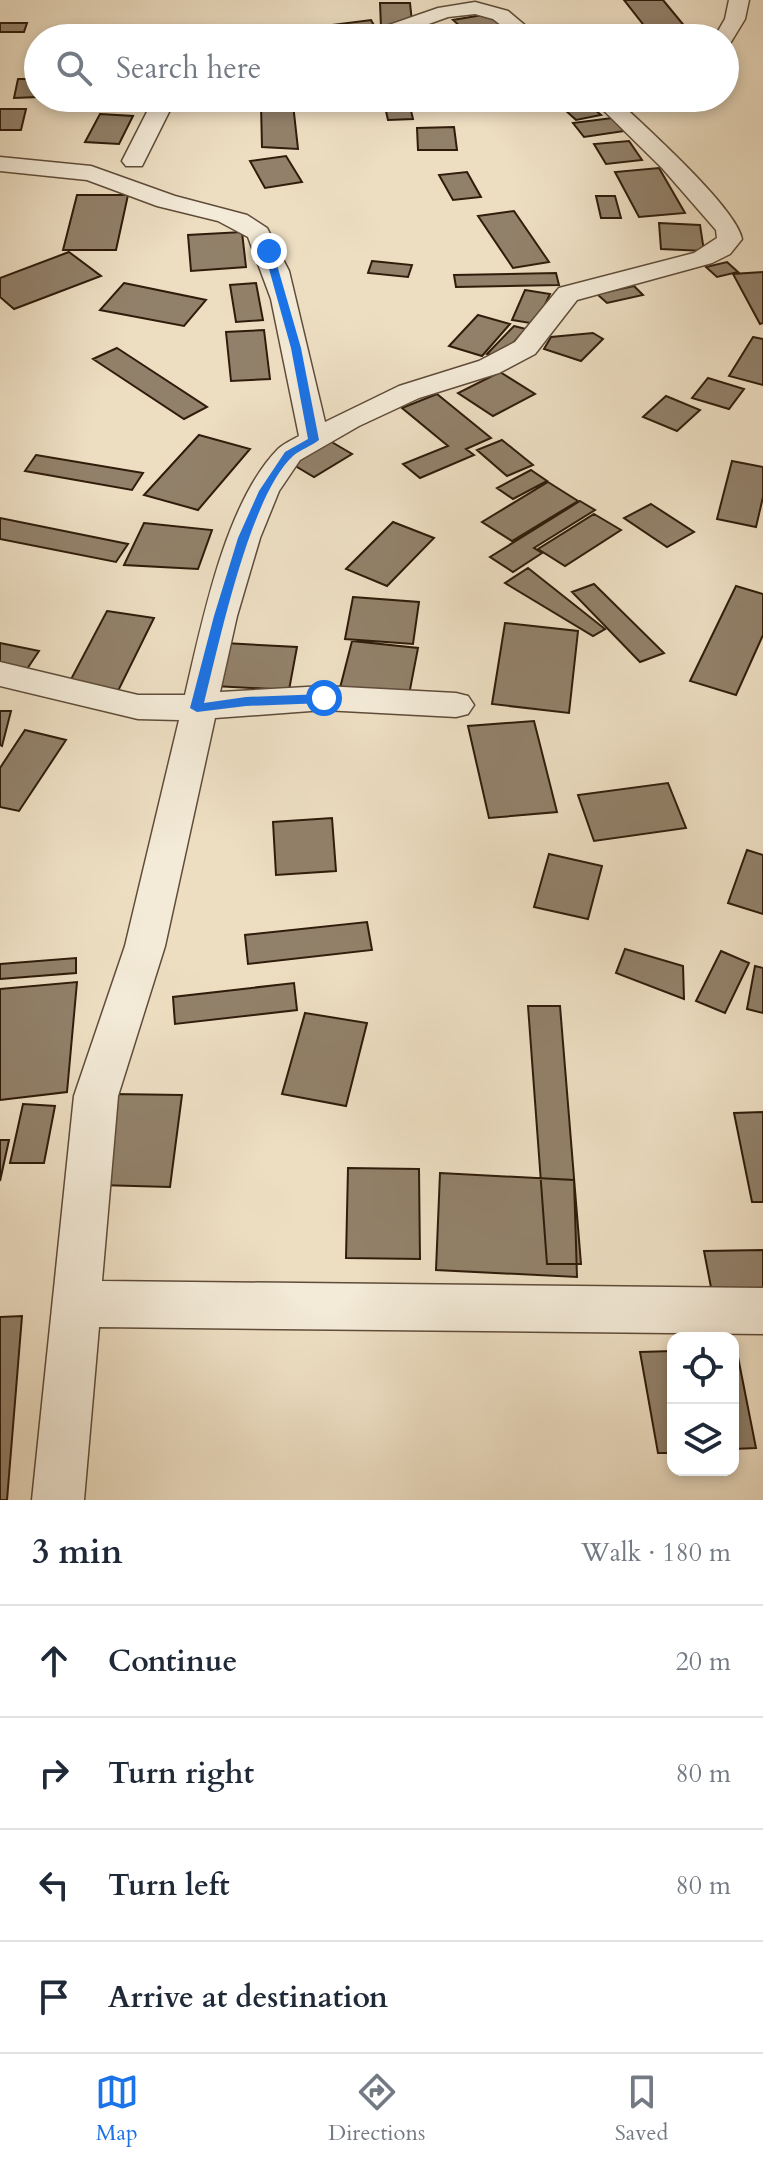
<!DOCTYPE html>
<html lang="en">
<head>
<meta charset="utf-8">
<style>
	:root { --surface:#fff; --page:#f6f6f7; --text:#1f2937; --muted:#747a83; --line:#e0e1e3; --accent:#1a73e8 }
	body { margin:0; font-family:Cardo,serif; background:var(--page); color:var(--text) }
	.controls { position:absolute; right:24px; bottom:24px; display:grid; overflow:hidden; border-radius:16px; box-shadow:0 4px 12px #0003 }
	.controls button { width:72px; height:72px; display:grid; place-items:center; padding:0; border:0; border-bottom:2px solid var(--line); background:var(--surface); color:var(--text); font:40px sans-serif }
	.stop { position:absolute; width:24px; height:24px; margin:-18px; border:6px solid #1a73e8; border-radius:50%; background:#fff }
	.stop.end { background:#1a73e8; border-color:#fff; box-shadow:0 2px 8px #0008 }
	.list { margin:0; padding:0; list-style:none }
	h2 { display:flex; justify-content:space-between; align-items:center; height:104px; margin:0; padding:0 32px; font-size:34px }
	h2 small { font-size:26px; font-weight:400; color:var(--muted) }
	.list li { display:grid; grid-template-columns:52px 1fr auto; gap:24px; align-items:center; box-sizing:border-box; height:112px; padding:0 32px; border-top:2px solid var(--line) }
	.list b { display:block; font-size:30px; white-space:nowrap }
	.list em { font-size:26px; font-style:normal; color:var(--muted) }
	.icon { flex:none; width:44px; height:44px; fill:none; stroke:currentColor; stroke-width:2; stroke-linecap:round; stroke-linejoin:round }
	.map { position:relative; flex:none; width:763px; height:1500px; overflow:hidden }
	.search { position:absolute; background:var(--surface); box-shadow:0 4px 12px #0003; left:24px; right:24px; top:24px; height:88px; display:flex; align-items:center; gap:20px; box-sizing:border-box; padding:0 28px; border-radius:44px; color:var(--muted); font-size:30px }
	.sheet { height:552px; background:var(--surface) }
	nav { display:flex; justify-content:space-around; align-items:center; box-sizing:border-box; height:112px; border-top:2px solid var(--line); background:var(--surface); font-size:22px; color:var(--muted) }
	nav a { display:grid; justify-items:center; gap:4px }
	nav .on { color:var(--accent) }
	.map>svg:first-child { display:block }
</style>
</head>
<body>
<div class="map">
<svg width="763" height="1500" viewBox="0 0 763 1500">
	<rect width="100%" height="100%" fill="#eddec2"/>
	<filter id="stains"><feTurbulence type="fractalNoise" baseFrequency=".0025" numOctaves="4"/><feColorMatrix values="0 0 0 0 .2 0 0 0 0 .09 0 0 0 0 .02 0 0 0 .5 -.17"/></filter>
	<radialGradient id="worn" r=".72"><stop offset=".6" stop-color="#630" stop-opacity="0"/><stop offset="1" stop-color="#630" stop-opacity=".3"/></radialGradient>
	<path fill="#92816a" stroke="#301c0b" stroke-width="2" d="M624 0H663L691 34 653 37Z
		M380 3H410L412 22 399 26 381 27Z
		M494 13 512 28 471 36 453 20Z
		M371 20 376 29 330 34 324 26Z
		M0 23H27L24 32H0Z
		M18 79H38V97L14 98Z
		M383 98H408L413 119 388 120Z
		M552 98H581L601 115 576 120Z
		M293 104 298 149 262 147 261 105Z
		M0 109H26L21 130H0Z
		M100 114 133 116 119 144 85 142Z
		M612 118 624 131 584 137 573 123Z
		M454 127 457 150H418L417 128Z
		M629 141 642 160 606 164 594 144Z
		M286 156 302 182 265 188 250 161Z
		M659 168 685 213 639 217 615 172Z
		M467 172 481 197 453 200 439 175Z
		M77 195H128L116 250H63Z
		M596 196H615L621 218H601Z
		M514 211 549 262 513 268 478 216Z
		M659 223 700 225 704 251 661 249Z
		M242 232 246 267 191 271 188 235Z
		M69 252 101 276 14 309 0 297V278Z
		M372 261 412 265 408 277 368 273Z
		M727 262 738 272 717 277 706 267Z
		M763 272V323L760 324 733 274Z
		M556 273 559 285 456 287 454 275Z
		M124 283 206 300 184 326 100 310Z
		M256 283 263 320 236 322 230 285Z
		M634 286 643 295 607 303 597 294Z
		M525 290 550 294 536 324 512 320Z
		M478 315 510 324 482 356 449 346Z
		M514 326 526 329 500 357 487 354Z
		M264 330 270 379 231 381 226 332Z
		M593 333 603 339 581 361 544 349 551 337Z
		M753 337 763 339V385L729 376Z
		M117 348 207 407 184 419 93 359Z
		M500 372 535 394 493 416 458 393Z
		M708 378 744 389 729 409 692 398Z
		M437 394 491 438 466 449 474 455 420 478 403 464 448 446 402 408Z
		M666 396 700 410 677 431 643 417Z
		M199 435 250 449 198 510 144 495Z
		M502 440 533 465 507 476 477 450Z
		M330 441 352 454 314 477 292 464Z
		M36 455 143 473 132 490 25 471Z
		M732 461 763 467V497L756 527 717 519Z
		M531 470 547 481 513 499 497 488Z
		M548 482 578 501 512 541 482 522Z
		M580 501 595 510 534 548 542 553 513 572 490 557Z
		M651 504 694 532 667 547 624 518Z
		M594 514 621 530 565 566 538 549Z
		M0 518 128 544 116 562 0 539Z
		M393 522 434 538 387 586 346 569Z
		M144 523 212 530 198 569 124 565Z
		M528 568 605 629 593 636 505 583Z
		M594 584 664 653 640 662 572 592Z
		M736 586 763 594V635L736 695 690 681Z
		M353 597 419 602 413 644 345 639Z
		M107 611 154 618 117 693 68 685Z
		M505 623 578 631 569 713 492 704Z
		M352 641 418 648 408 700 339 692Z
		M206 642 297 647 289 690 196 685Z
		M0 643 39 651 21 678 0 673Z
		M0 711H11L2 746 0 745Z
		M534 721 557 812 489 818 468 726Z
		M25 730 66 740 19 811 0 807V768Z
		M668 783 686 828 594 841 578 795Z
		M332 818 336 871 276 875 273 822Z
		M747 850 763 855V914L728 903Z
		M549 854 602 866 588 919 534 907Z
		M367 922 372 950 248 964 245 935Z
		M625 949 683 966 684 999 616 973Z
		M721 951 749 963 725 1013 696 1001Z
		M76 958V973L0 979V964Z
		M755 966 763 968V1013L747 1009Z
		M77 982 67 1092 0 1100V989Z
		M294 983 297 1010 175 1024 173 997Z
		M528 1006H560L581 1264H547Z
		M305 1013 367 1023 346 1106 282 1094Z
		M113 1094 182 1095 170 1187 99 1185Z
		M23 1104 55 1106 44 1163H10Z
		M763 1112V1202H752L734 1113Z
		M0 1140H9L0 1181Z
		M348 1168 419 1169 420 1259 346 1258Z
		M440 1173 574 1180 577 1277 436 1270Z
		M763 1250V1301L714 1303 704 1251Z
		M22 1316 7 1500H0V1317Z
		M733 1347H736L756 1448 733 1449Z
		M673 1351V1453H658L640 1352Z"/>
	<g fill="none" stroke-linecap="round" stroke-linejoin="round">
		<defs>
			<path id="street" d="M729 0H749L745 19 731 42 725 44V38H714L725 19Z
				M475 2 508 11 540 38H518L493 19 475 14 448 17 390 38H360L363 34 438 8Z
				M163 98H195L192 103 170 110 142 166H126L122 161 150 106Z
				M591 98H615C642 124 736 207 742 239L730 254 712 263 577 300 535 354 499 373 419 398 359 426 300 460 279 491 260 538 237 616 220 692 324 686 456 693 468 696 474 705 468 714 456 717 324 710 215 718 165 946 118 1096 102 1281 763 1288V1334L99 1327 84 1500H32L74 1096 125 946 179 720 138 719 0 686V662L138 695H185C202 623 225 503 278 449 283 444 292 440 299 436L271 299 248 237 218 221 157 206 87 180 0 171V157L91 166 175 196 247 215 267 228 289 271 325 422 399 386 479 361 515 342 559 288 694 253 717 238 716 230 662 168Z"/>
		</defs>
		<use href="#street" stroke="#5f4c39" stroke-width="3"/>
		<use href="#street" fill="#f3ead7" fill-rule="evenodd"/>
	</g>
	<path fill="#1a73e8" d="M269 248 273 251 301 348 319 440C312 446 301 449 293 456 250 495 219 644 204 703L246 697 324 694 330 698 324 703 246 706 197 712 190 708 214 616 238 538 259 491 285 452 308 439 291 348 264 251Z"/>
	<rect width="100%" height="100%" filter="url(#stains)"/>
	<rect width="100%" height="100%" fill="url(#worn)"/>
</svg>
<div class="controls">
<button><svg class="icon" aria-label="locate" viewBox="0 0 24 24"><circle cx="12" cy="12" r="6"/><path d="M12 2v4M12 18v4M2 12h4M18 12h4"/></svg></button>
<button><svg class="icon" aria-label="layers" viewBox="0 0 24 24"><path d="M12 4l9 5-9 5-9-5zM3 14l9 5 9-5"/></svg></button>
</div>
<div class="stop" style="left:324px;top:698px"></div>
<div class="stop end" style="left:269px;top:251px"></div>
<div class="search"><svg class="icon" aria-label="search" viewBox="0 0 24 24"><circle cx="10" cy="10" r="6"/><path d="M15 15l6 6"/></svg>Search here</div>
</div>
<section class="sheet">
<h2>3 min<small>Walk · 180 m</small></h2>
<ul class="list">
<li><svg class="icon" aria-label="ahead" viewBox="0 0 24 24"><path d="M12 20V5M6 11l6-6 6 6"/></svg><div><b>Continue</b></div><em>20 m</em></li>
<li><svg class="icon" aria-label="right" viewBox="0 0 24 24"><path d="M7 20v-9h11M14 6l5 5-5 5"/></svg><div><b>Turn right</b></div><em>80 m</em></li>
<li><svg class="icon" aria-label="left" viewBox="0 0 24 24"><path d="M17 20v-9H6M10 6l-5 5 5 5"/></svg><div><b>Turn left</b></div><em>80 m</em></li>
<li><svg class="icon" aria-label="arrive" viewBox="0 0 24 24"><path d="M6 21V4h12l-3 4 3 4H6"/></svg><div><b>Arrive at destination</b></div></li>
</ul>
</section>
<nav>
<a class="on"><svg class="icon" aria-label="map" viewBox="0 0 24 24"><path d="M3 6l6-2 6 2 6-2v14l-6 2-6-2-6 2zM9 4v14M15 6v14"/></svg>Map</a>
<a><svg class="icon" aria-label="directions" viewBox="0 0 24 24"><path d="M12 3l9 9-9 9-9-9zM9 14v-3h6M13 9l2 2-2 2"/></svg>Directions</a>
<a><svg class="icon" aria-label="saved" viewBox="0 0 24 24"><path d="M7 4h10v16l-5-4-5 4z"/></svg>Saved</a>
</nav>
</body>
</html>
